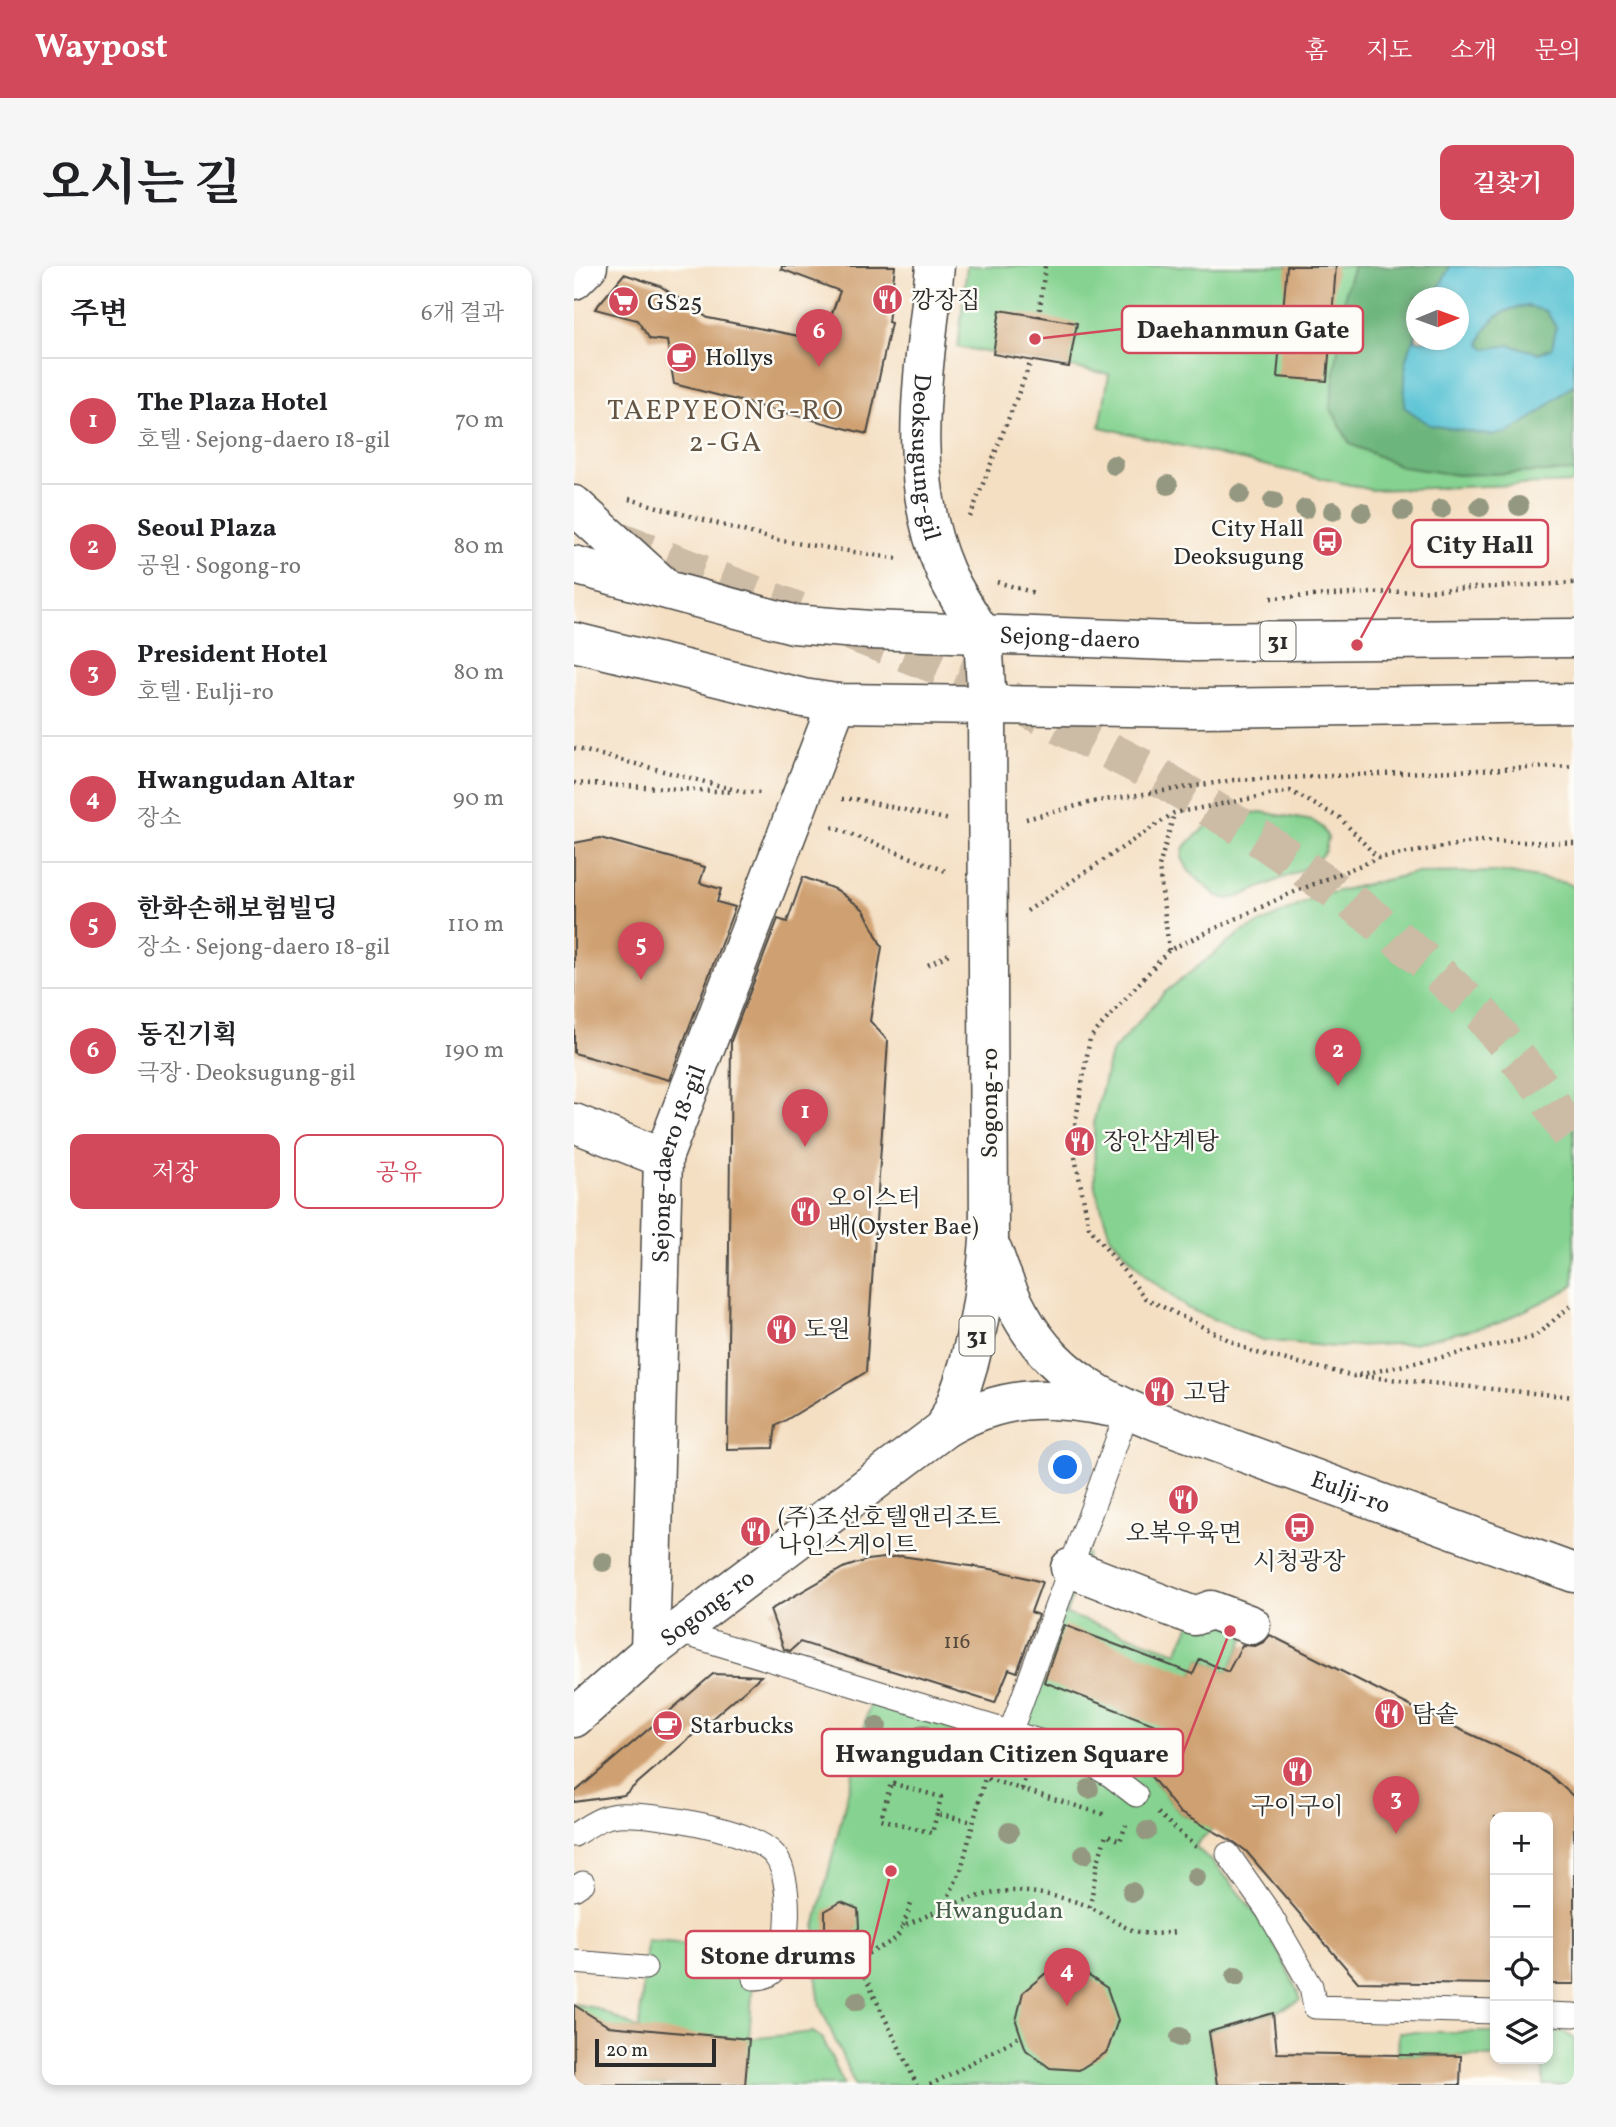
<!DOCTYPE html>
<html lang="ko">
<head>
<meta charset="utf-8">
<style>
	:root { --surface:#fff; --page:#f6f6f6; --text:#202124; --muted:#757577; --line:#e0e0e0; --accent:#d1495b }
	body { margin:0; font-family:Vollkorn,"Noto Serif KR",serif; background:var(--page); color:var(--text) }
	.controls { position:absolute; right:21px; bottom:21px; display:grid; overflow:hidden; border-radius:14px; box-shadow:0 4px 10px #0003 }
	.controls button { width:63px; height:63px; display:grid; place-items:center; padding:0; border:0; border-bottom:2px solid var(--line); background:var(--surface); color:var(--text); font:35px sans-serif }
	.compass { position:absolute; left:832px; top:21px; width:63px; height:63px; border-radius:50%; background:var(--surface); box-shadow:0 4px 10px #0003; rotate:89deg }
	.scale { position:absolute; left:21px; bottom:18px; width:121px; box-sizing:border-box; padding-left:7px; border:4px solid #2b2b2b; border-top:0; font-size:19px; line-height:24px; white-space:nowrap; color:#2b2b2b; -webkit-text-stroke:5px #fdfcf7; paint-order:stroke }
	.you { position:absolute; left:492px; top:1202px; width:24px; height:24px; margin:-18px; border:5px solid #fff; border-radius:50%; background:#1a73e8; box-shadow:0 0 0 10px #1a73e833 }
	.badge { display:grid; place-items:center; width:46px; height:46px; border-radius:50%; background:var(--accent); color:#fff; font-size:23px; font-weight:700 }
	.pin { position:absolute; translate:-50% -58px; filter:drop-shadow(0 2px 4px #0008) }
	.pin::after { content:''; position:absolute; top:37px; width:24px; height:21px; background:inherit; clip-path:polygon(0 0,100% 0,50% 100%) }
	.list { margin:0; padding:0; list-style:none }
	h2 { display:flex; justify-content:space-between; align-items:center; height:91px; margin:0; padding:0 28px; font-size:30px }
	h2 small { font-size:23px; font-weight:400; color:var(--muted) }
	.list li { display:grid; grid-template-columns:46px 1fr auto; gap:21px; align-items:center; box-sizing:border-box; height:126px; padding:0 28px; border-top:2px solid var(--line) }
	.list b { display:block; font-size:26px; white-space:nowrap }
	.list p { margin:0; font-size:23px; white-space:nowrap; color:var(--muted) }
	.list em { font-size:23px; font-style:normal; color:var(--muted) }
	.actions { display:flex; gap:14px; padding:21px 28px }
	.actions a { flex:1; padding:16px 0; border:2px solid var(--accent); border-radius:14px; text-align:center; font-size:24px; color:var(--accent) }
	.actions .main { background:var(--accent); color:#fff }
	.icon { flex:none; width:38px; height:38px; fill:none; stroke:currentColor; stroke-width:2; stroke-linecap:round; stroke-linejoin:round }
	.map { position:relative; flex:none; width:1000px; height:1819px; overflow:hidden; border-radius:14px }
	header { display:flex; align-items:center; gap:42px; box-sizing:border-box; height:98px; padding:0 35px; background:var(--accent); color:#fff }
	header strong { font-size:33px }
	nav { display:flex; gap:38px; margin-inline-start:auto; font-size:24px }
	.intro { display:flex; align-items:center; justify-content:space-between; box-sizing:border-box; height:168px; padding:0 42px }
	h1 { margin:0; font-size:49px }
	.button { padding:18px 32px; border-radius:14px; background:var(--accent); color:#fff; font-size:24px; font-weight:700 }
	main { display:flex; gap:42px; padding:0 42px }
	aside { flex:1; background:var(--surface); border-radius:14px; box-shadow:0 4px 10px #0003 }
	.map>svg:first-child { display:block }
</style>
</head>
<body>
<header>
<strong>Waypost</strong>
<nav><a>홈</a><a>지도</a><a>소개</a><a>문의</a></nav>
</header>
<div class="intro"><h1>오시는 길</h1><a class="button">길찾기</a></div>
<main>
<aside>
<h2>주변<small>6개 결과</small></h2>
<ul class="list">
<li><span class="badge">1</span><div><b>The Plaza Hotel</b><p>호텔 · Sejong-daero 18-gil</p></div><em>70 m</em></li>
<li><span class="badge">2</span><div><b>Seoul Plaza</b><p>공원 · Sogong-ro</p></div><em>80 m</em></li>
<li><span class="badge">3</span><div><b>President Hotel</b><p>호텔 · Eulji-ro</p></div><em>80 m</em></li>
<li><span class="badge">4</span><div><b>Hwangudan Altar</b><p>장소</p></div><em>90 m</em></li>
<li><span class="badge">5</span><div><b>한화손해보험빌딩</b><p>장소 · Sejong-daero 18-gil</p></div><em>110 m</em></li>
<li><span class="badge">6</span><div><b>동진기획</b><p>극장 · Deoksugung-gil</p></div><em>190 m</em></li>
</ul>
<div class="actions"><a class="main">저장</a><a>공유</a></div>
</aside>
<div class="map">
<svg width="1000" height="1819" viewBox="0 0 1000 1819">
	<rect width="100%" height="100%" fill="#fdfcf7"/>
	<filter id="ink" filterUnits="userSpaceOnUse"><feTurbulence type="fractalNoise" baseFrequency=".0143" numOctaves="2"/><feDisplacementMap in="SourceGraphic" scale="14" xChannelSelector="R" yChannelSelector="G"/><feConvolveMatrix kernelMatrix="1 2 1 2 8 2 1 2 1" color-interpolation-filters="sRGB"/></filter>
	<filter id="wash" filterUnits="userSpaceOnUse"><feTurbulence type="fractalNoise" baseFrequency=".00686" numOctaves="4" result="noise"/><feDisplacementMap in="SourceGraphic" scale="28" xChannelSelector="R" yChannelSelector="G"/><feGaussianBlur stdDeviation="1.57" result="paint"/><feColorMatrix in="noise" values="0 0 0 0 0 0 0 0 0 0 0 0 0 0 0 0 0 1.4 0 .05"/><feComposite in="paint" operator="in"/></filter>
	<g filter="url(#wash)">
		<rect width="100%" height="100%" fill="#f4dfc3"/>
		<path fill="#86d391" stroke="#587f5e" stroke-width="2" fill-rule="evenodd" d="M393 0H1000V217L798 224 526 161 535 108 384 81ZM842 32H884V74H842Z
			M687 546 739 555 748 561 754 572 751 585 739 599 667 630 654 633 642 629 615 605 608 592 610 581 638 555 649 550Z
			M930 606 992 617 1000 621V1018L991 1025 925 1057 839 1077 761 1081 688 1074 613 1042 572 1010 536 970 521 921 520 854 537 787 590 727 668 666 747 629 841 607Z
			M503 1284 514 1288 492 1348 603 1386 630 1328 677 1359 654 1406 626 1393 572 1504 606 1547 639 1563 621 1580C673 1627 700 1670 727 1734L699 1747 635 1766 643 1819H281L246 1740 242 1708 241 1661 299 1424 436 1466Z
			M73 1674 181 1685 175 1773 239 1766 249 1773 270 1819H0V1738L21 1742 65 1763Z
			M825 1766H921V1791L824 1789Z
			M974 1766H989L1000 1772V1819H969V1793H974Z"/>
		<path fill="#6cb57b" stroke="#4c7053" stroke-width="2" fill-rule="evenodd" d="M780 0H1000V205L883 209 829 201 776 178 756 141 772 24ZM842 32H884V74H842Z"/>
		<path fill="#59c3d4" stroke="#427780" stroke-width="2" fill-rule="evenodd" d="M876 0H1000V118L961 150 934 167 915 169 856 159 830 141 832 92 842 68V74H884V32L860 31ZM953 40 972 45 982 61 978 82 965 87 935 79 912 83 906 77C913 53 929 42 953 40Z"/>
		<g id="blocks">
			<path fill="#cfa071" d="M208 0H321L314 56 317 57 293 168 100 118 93 75 76 73 63 54 21 43 50 8 86 20 134 52 255 76 258 47 266 25 207 3Z
				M713 0H762L753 115 703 111Z
				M426 44 503 57 495 101 419 88Z
				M26 572 131 601 126 617 147 623 143 636 161 641 95 814 0 787V577Z
				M229 611 263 624 290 644 308 681 296 755 314 775 292 1106 202 1160 199 1182 153 1183 157 775 204 653 213 656Z
				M327 1290 423 1304 468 1316 457 1346 464 1349 443 1406 435 1403 421 1437 226 1376 216 1385 210 1383 196 1344 269 1302 293 1294Z
				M490 1359 619 1408 626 1393 654 1406 668 1379 681 1380 690 1376 696 1369 846 1445 944 1490 977 1510 1000 1531V1718H974V1551H921V1718L784 1716 672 1585 660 1576 606 1547 572 1504 592 1463 470 1416Z
				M139 1408 187 1410 50 1529 0 1536V1527Z
				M267 1636 284 1643 285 1662 271 1674 251 1664V1645Z
				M506 1704 533 1722 544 1754 533 1786 505 1804 476 1802 452 1784 447 1770 442 1755 449 1726 472 1707Z
				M0 1739 34 1760 175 1773 171 1819H0Z
				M699 1747 703 1787 887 1790 886 1819H643L635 1766Z"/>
		</g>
	</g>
	<g filter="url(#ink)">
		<use href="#blocks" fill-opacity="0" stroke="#494642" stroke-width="2"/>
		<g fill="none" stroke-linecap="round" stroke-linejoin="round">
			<path stroke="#ccbba5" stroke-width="38" stroke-dasharray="38 19" stroke-linecap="butt" d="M39 273 224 345
				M277 366 388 409 575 505 689 574 793 647 854 698 909 750 968 822 1000 876"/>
			<defs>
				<path id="lane" d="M102 1365 488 1482 536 1509 562 1529
					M436 1467 554 1144
					M0 1569C13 1561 27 1550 44 1549 77 1547 183 1563 202 1591 218 1612 217 1686 200 1705 195 1711 186 1712 180 1712
					M654 1588 694 1645 737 1720 741 1741 921 1746
					M0 1623 9 1617
					M0 1696 71 1702
					M974 1748 1000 1749"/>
				<g id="street">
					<path id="s1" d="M361 0C351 100 329 209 371 305 381 328 396 349 409 370"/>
					<path d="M0 14 14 0"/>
					<path d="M0 857 89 892"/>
					<path d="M496 1302 620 1350 637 1344 677 1359"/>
					<path id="s2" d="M76 1385 89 892 263 437"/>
				</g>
				<g id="primary">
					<path d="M0 239 88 319"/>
					<path id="s3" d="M0 299 219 358 296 364 622 376 1000 372"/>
					<path d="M0 376 229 432 263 437 624 442 1000 437"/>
					<path id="s4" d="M419 985C451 1081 492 1120 585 1156L1000 1307"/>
					<path d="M371 1162C399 1102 410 1040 415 974L413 439 409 370"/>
					<path id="s5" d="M0 1452 76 1385 371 1162C429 1129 471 1129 535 1141"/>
				</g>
			</defs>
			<use href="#lane" stroke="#494642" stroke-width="25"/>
			<use href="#street" stroke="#494642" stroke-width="41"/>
			<use href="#primary" stroke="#494642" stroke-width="41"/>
			<path stroke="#494642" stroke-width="4.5" stroke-dasharray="2 5" stroke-linecap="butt" d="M465 51 471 0
				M55 233 202 274 326 293
				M396 251 457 95
				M423 316 461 327
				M697 332 1000 317
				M0 482 170 526 186 527
				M0 517 158 526
				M268 533H281L376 554
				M452 553 518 536 660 514 1000 500
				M258 561 374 606
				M1000 577 905 575 804 592 713 629 595 684 516 772 498 876 515 961 571 1032 679 1086 780 1110 960 1071 1000 1037
				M453 645 600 547 716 525 766 552 804 592
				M595 684 585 601 600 548
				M354 699 375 688
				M784 1110 1000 1131
				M448 1523 453 1505
				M584 1547 622 1581
				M363 1548 358 1567 307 1553 317 1517 367 1531 363 1548 399 1556
				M516 1641 523 1599 532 1569 546 1575 552 1559
				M369 1642 387 1604 411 1512 532 1549
				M329 1660 337 1638
				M282 1692 343 1819
				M235 1709C249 1708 313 1681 323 1671 325 1668 326 1664 328 1662 333 1657 342 1655 348 1652 376 1639 407 1626 440 1625 459 1625 501 1633 518 1642 553 1662 560 1672 602 1666
				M356 1819 447 1770"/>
			<use href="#lane" stroke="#fff" stroke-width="23"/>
			<use href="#street" stroke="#fff" stroke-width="38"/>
			<use href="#primary" stroke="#fff" stroke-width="38"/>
		</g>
		<g fill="#949880">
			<circle cx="540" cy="199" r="10"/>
			<circle cx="594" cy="219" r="10"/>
			<circle cx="666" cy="228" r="10"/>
			<circle cx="699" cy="235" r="10"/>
			<circle cx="945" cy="240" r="10"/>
			<circle cx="906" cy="241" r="10"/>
			<circle cx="731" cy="243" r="10"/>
			<circle cx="867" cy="243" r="10"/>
			<circle cx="759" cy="245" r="10"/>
			<circle cx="829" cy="245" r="10"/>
			<circle cx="788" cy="246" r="10"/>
			<circle cx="29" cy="1296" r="10"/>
			<circle cx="303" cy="1460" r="10"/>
			<circle cx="349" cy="1468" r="10"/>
			<circle cx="515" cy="1523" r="10"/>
			<circle cx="573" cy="1565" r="10"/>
			<circle cx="435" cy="1566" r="10"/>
			<circle cx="510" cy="1588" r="10"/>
			<circle cx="622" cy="1611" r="10"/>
			<circle cx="558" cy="1626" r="10"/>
			<circle cx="662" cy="1710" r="10"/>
			<circle cx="283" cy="1735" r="10"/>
			<circle cx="606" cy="1771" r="10"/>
		</g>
	</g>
	<defs>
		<symbol id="restaurant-disc" viewBox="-11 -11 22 22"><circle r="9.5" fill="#d1495b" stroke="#fdfcf7"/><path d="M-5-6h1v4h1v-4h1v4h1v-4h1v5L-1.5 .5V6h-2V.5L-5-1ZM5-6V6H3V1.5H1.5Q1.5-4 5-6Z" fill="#fff"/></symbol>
		<symbol id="supermarket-disc" viewBox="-11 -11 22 22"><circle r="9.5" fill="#d1495b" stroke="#fdfcf7"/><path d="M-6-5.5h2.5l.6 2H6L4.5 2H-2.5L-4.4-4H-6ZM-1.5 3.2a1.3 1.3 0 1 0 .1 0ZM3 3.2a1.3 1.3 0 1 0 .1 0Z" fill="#fff"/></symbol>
		<symbol id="cafe-disc" viewBox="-11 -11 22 22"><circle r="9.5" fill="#d1495b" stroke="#fdfcf7"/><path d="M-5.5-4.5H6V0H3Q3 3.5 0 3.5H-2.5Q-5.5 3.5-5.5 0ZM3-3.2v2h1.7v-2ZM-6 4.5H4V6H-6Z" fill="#fff"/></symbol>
		<symbol id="bus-disc" viewBox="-11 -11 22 22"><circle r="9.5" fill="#d1495b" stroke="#fdfcf7"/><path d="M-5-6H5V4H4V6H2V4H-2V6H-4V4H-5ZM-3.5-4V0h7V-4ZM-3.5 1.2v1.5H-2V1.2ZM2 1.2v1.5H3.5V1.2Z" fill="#fff"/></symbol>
	</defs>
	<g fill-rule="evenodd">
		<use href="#restaurant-disc" x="296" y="16" width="35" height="35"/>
		<use href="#supermarket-disc" x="32" y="18" width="35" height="35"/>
		<use href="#cafe-disc" x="90" y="74" width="35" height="35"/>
		<use href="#bus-disc" x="736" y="258" width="35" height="35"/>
		<use href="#restaurant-disc" x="488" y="858" width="35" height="35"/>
		<use href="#restaurant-disc" x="214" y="928" width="35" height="35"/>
		<use href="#restaurant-disc" x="190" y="1046" width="35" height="35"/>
		<use href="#restaurant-disc" x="568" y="1108" width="35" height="35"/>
		<use href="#restaurant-disc" x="592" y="1216" width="35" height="35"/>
		<use href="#bus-disc" x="708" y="1244" width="35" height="35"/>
		<use href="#restaurant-disc" x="164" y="1248" width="35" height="35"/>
		<use href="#restaurant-disc" x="798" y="1430" width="35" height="35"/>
		<use href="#cafe-disc" x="76" y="1442" width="35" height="35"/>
		<use href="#restaurant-disc" x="706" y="1488" width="35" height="35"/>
	</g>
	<g text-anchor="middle" stroke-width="5" stroke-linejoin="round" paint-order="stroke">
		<g font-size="21" fill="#54483c">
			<text x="383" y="1382">116</text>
		</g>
		<g fill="#fdfcf7" stroke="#6a6a68" stroke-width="2">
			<rect x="686.5" y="355.5" width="35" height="39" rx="5"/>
			<rect x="385.5" y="1050.5" width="35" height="39" rx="5"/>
		</g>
		<g font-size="23" font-weight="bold" fill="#2b2b2b">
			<text x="704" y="383">31</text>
			<text x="403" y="1078">31</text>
		</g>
		<g font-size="24" fill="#2b2b2b" stroke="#fdfcf7" text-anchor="start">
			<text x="337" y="42">깡장집</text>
			<text x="73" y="44">GS25</text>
			<text x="131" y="99">Hollys</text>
			<text x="730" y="270" text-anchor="end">City Hall<tspan x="730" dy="28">Deoksugung</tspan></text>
			<text x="529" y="883">장안삼계탕</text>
			<text x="254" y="940">오이스터<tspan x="254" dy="28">배(Oyster Bae)</tspan></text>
			<text x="230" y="1071">도원</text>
			<text x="609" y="1134">고담</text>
			<text x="204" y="1259">(주)조선호텔앤리조트<tspan x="204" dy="28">나인스게이트</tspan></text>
			<text x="610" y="1275" text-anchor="middle">오복우육면</text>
			<text x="725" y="1303" text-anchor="middle">시청광장</text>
			<text x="838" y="1456">담솥</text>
			<text x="116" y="1467">Starbucks</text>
			<text x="723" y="1548" text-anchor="middle">구이구이</text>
		</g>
		<g font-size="24" fill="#2b2b2b" stroke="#fdfcf7">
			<text dy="8" stroke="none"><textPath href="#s1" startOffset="192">Deoksugung-gil</textPath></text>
			<text dy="8" stroke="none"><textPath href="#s3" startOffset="504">Sejong-daero</textPath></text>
			<text transform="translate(415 837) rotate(-90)" y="8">Sogong-ro</text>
			<text dy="8" stroke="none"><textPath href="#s2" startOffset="490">Sejong-daero 18-gil</textPath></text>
			<text dy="8" stroke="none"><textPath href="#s4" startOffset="453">Eulji-ro</textPath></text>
			<text dy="8" stroke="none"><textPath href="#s5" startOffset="173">Sogong-ro</textPath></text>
		</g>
		<g font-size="24" fill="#465d4a" stroke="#fdfcf7">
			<text x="425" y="1652">Hwangudan</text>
		</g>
		<g font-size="28" letter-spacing="2" fill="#645444" stroke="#fdfcf7">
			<text x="152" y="153">TAEPYEONG-RO<tspan x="152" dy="32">2-GA</tspan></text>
		</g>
	</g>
	<path fill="none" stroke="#d1495b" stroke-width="2.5" d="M461 73L548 63M783 379L838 278M656 1365L609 1487M317 1605L296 1689"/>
	<g fill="#d1495b" stroke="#fdfcf7" stroke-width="2.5">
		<circle cx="461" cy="73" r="7"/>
		<circle cx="783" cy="379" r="7"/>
		<circle cx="656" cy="1365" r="7"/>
		<circle cx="317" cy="1605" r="7"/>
	</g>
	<g fill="#fdfcf7" stroke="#d1495b" stroke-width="2.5">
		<rect x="548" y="40" width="241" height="47" rx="7"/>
		<rect x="838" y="254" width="136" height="47" rx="7"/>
		<rect x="248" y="1463" width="361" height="47" rx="7"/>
		<rect x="112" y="1665" width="184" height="47" rx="7"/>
	</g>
	<g font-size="26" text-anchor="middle" font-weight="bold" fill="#2b2b2b">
		<text x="669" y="72">Daehanmun Gate</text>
		<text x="906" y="287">City Hall</text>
		<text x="428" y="1496">Hwangudan Citizen Square</text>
		<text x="204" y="1698">Stone drums</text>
	</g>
</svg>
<div class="controls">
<button>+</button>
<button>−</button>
<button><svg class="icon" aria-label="locate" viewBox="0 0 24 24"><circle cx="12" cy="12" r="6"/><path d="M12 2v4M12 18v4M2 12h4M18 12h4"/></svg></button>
<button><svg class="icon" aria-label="layers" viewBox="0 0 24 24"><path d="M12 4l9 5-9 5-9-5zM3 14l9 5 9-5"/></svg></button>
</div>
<svg class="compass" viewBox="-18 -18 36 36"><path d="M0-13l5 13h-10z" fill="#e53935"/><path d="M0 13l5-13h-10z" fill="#757577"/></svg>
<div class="scale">20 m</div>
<div class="you"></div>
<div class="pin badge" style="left:231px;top:881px">1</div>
<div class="pin badge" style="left:764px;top:820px">2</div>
<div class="pin badge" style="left:822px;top:1568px">3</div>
<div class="pin badge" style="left:493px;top:1740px">4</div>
<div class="pin badge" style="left:67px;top:714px">5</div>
<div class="pin badge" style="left:245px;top:101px">6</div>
</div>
</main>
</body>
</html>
